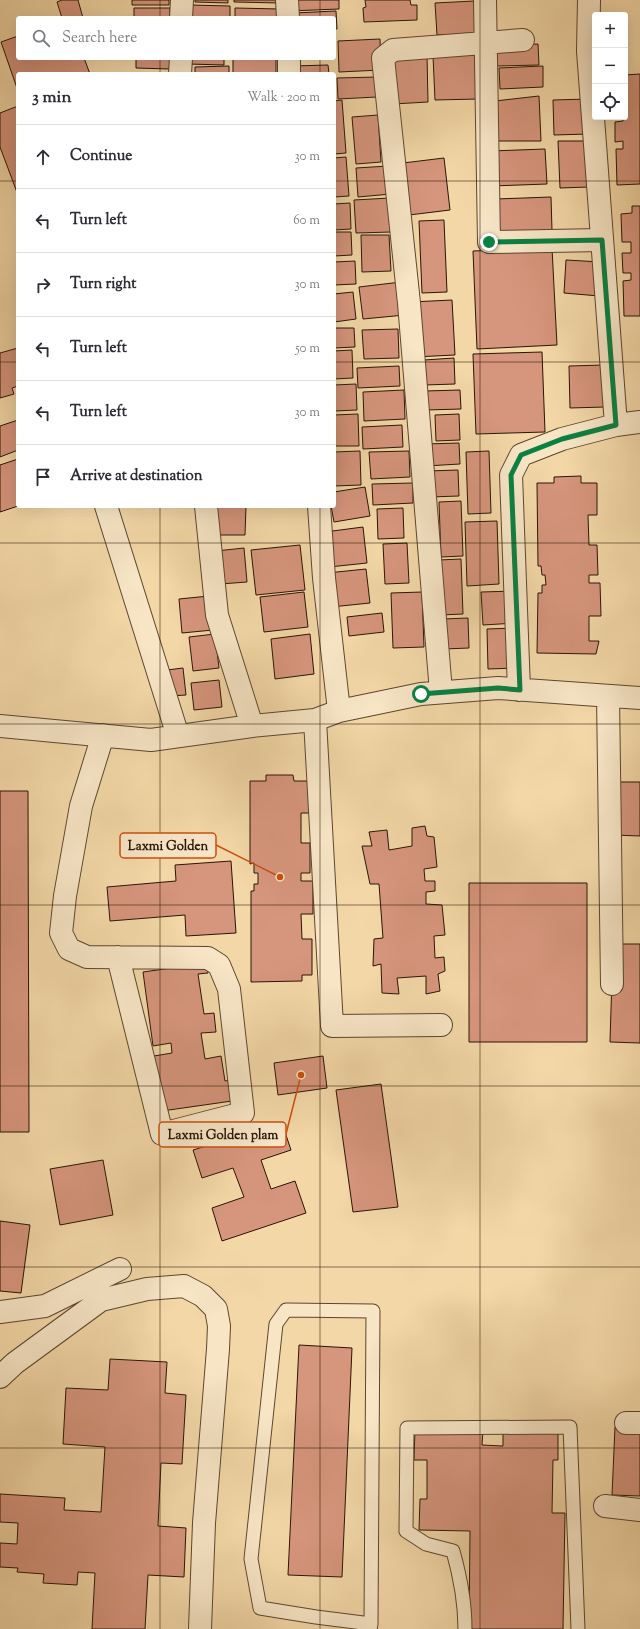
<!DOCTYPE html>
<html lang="en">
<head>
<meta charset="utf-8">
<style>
	:root { --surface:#fff; --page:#f7f7f7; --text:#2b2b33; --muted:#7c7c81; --line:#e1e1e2 }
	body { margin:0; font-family:"Sorts Mill Goudy",serif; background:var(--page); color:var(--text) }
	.controls { position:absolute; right:12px; top:12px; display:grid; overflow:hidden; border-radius:4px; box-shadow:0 4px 16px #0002 }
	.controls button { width:36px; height:36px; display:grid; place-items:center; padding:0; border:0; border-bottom:1px solid var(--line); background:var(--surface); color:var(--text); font:20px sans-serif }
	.stop { position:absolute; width:12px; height:12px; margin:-9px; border:3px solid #0b8043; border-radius:50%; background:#fff }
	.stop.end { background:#0b8043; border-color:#fff; box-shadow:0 1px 4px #0008 }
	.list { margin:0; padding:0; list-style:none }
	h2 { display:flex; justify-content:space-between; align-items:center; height:52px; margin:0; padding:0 16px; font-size:17px }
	h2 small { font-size:13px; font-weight:400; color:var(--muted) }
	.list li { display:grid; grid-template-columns:26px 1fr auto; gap:12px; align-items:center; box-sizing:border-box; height:64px; padding:0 16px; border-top:1px solid var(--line) }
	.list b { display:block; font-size:15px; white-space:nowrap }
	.list em { font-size:13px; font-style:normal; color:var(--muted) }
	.icon { flex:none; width:22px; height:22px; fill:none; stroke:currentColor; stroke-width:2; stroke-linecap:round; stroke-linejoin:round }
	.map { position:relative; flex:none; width:640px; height:1629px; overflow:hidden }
	.search { position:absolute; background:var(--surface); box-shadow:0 4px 16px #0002; left:16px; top:16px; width:320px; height:44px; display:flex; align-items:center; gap:10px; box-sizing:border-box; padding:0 14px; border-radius:4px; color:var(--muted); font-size:15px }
	.panel { position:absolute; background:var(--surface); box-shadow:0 4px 16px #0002; left:16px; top:72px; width:320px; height:436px; border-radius:4px }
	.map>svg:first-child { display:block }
</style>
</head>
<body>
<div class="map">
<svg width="640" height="1629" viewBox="0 0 640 1629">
	<rect width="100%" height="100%" fill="#f3d7a7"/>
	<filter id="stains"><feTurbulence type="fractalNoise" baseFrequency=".005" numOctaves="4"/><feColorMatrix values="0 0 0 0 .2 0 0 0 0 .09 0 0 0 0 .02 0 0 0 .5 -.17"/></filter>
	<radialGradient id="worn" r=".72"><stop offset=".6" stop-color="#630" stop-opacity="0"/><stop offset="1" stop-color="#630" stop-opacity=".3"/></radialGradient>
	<path fill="#d6957d" stroke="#291506" d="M62 0H78L83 18H62L57 2Z
		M132 0H169V5H132Z
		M195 0H228V3L195 2Z
		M234 0H280V3L234 2Z
		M290 0H339V9L290 11Z
		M365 0H410L411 5H417V20L364 22 363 8 366 7Z
		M474 1 476 34 437 35 435 3Z
		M190 5 230 6V18H190Z
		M134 8H170V18H134Z
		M235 8 280 9V18H235Z
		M336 11 337 29H334V18H294V13Z
		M18 36V58H84L90 74H18V91L1 42Z
		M380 39 381 70 339 72 338 41Z
		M538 44 539 65 497 66V46Z
		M391 55H427L428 102 393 104Z
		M477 55 478 99 435 100 433 56Z
		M136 58H170V69L136 68Z
		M188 58H224V65L188 64Z
		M233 58H276V74H233Z
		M328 65 329 74H293V66Z
		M229 66V74H195V67Z
		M543 66V87L500 89 499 68Z
		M640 74V184L617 185 616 149H623V141L615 142V122L623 121V117H625V75Z
		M377 77V97L338 99 337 78Z
		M539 96 541 141H496L495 101Z
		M588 99 589 134 554 135 553 100Z
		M342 100 346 153 334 154V101Z
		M18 106V195L0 147V113Z
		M378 115 381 162 356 164 352 117Z
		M558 141H588L589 187 560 188Z
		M545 149 547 184 492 186 491 151Z
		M346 157 349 196 334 197V158Z
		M444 158 450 210 409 215 403 163Z
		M388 166 391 194 358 197 356 168Z
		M551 197 552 230 497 232 496 199Z
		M390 198 391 232 356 233 354 200Z
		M350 203 351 229 334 230V204Z
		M632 206H640V316H624L623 281 631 280V273H623L622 253H631V242H622L621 214 632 213Z
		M444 220 447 292 422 293 419 221Z
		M334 232H351L352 255 334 256Z
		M361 235H389L391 271 362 272Z
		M552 248 557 345 477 349 473 251Z
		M566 260 601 262 599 296 564 293Z
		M355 261 356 284 334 285V262Z
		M401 282 405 315 363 319 359 287Z
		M353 292 356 319 334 322V294Z
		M452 300 455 355 414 357 411 302Z
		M334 328H354L355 347 334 348Z
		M398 329 399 358 364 359 362 330Z
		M18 348V386L12 388 14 394 0 398V353Z
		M352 350 353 378 334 379V351Z
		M542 352 545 432 476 434 473 354Z
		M454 358 455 384 425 385 424 360Z
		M604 365 605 407 570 408 569 366Z
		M399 366 400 386 358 388 357 368Z
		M356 384 357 410 334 411V385Z
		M404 390 405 419 364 421 363 392Z
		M460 390 461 409 425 410V391Z
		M358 414 359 446H334V415Z
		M459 414 460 440 436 441 435 415Z
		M18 420V450L0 457V426Z
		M402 425 403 447 363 449 362 427Z
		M459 443 460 464 426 466 425 444Z
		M360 451 361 485 334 486V452Z
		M409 451 410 477 371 479 369 452Z
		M489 451 491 513 468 514 466 452Z
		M18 459V506L0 512V465Z
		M458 470 459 496 429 497 428 471Z
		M581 476V483H597V515H588L589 545H597L598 575H589V583H600L601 616H589V641H599L596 654 537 653 538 593H542V585H546L545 575H542L541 566H538L537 483H554V477Z
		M413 483V503L373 505 372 484Z
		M365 487 370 516 334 522 331 506H334V492Z
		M461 501 463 556 441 557 439 502Z
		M216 506H246L245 535H215Z
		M403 508 404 538 378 539 377 509Z
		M497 521 499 584 467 586 465 522Z
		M363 527 367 563 329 567 325 532Z
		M407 543 409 583 385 584 383 544Z
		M300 545 305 590 256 595 251 550Z
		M244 548 247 582 220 584 216 551Z
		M461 559 463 614 441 615 439 560Z
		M366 569 370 603 331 607 327 573Z
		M515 591 516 623 483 625 481 592Z
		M304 592 308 627 264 632 260 597Z
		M422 592 424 647 393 648 391 593Z
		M209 596 213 630 182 633 179 599Z
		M382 613 384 632 349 636 347 617Z
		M468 618 469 648 444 649 443 619Z
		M515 628 516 668 488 669 487 629Z
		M215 634 219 668 193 671 189 637Z
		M310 634 314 674 275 679 271 639Z
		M183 668 186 695 170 696 167 670Z
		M219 680 222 707 194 710 191 683Z
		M266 775H293L294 781H309V813H301V843H310V873H301V881H313V914H301L302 939H312V975H302V981L251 982V891H254V884H258V873H254V863L250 864V781H266Z
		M614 782H640V836L613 835Z
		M0 791H28L29 1132H0Z
		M425 826 427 836 434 837 437 867 424 869 425 881H435V891L426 892V904L442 905 445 935 434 936 435 958 444 957 445 971 438 974 440 991 426 994V976L397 978 399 994 382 993 381 964 373 966 374 939 383 938 379 884H370L362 846H372L369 832 387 830 389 850 412 846V828Z
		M231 861 236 933 186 936 185 915 110 921 107 887 176 881 175 865Z
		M469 883H587V1042H469Z
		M613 944H640V1043L610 1042Z
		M207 963 208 973 198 974 204 1014 214 1013 216 1032 201 1033 205 1059 221 1056 225 1081 236 1079 239 1100 162 1111 154 1056 172 1053 171 1043 153 1046 143 972Z
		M323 1056 327 1088 278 1095 274 1063Z
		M381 1084 398 1207 353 1212 336 1090Z
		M282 1123 291 1150 261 1160 271 1189 295 1181 306 1213 222 1241 212 1208 244 1197 233 1168 202 1178 193 1150Z
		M103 1160 113 1215 60 1225 50 1169Z
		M0 1221 30 1225 21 1293 0 1291Z
		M299 1345 352 1348 342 1577 288 1575Z
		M110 1359 167 1362 165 1393 186 1395 182 1464 161 1463 158 1526 186 1528 184 1577 148 1575 145 1629H92L95 1573 78 1572 77 1585 43 1583 44 1574 17 1572 18 1568 0 1567V1543L17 1544 18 1523 0 1522V1494L65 1498 64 1510 101 1512 105 1447 63 1444 66 1388 108 1390Z
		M615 1427 640 1428V1496L612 1495Z
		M415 1429 483 1431 482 1445 503 1446V1431L558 1432V1460H553L552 1513H565L563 1629H469L470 1531 419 1530 420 1499H427V1460H414Z"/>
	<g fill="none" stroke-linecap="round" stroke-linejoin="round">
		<defs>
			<path id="service" d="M370 1629 371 1624 373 1311 286 1310 276 1324 251 1559 260 1608 316 1617 371 1624
				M465 1629C465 1603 460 1576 453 1551L426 1544 406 1531 407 1428 570 1427 578 1629"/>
			<path id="minor" d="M287 0 288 18
				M485 0 489 242 602 240
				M589 0 588 51 616 425 640 422
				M181 18 182 0
				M289 58V74
				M180 74 181 58
				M106 506 178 736
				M206 506 217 615 252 726
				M319 506 324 578 339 711
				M519 690 511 475 521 455 562 439 616 425
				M441 692 409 303 383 58 393 50 523 40
				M608 696 612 984
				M315 720 332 1026 441 1025
				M0 726 151 740 252 726 315 720 339 711 421 694 498 688 640 698
				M103 735 81 806 65 896 61 933 69 949 87 957 208 958 219 965 229 989 243 1113 162 1134 118 957
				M0 1312 45 1306 120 1269
				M0 1377 15 1363 101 1300 147 1289 184 1286 203 1296 216 1309 219 1326 218 1349 204 1523 200 1629
				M626 1423H640
				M605 1506 640 1510"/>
		</defs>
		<use href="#service" stroke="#5c462e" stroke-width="15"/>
		<use href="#minor" stroke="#5c462e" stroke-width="24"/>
		<use href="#service" stroke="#f7e5c6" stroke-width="13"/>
		<use href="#minor" stroke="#f7e5c6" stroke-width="22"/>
	</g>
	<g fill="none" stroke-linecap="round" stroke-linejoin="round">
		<path stroke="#0b8043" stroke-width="5" d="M421 694 498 688 520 690 511 475 521 455 562 439 616 425 602 240 489 242"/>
	</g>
	<path fill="none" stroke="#291506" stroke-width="1" stroke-opacity="0.55" d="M160 0V18M320 0V18M480 0V1629M160 58V74M320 58V74M0 181H18M334 181H640M0 362H18M334 362H640M160 506V1629M320 506V1629M0 543H640M0 724H640M0 905H640M0 1086H640M0 1267H640M0 1448H640"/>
	<path fill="none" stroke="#cb4f0b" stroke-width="1.5" d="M280 877L216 845M301 1075L286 1134"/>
	<g fill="#cb4f0b" stroke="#f7e5c6" stroke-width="1.5">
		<circle cx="280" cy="877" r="4"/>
		<circle cx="301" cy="1075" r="4"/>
	</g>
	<g fill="#f7e5c6" stroke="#cb4f0b" stroke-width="1.5">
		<rect x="120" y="833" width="96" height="25" rx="4"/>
		<rect x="159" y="1122" width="127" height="25" rx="4"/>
	</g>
	<g font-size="13" text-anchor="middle" font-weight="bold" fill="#291506">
		<text x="168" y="850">Laxmi Golden</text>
		<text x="223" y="1139">Laxmi Golden plam</text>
	</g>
	<rect width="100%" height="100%" filter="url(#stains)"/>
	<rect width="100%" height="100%" fill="url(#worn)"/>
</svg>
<div class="controls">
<button>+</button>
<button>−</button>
<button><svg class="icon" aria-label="locate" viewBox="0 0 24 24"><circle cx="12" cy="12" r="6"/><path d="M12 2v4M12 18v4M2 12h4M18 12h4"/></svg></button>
</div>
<div class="stop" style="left:421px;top:694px"></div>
<div class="stop end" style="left:489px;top:242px"></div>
<div class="search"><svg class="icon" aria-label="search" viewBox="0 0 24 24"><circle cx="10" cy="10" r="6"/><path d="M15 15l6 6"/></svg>Search here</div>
<section class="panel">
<h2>3 min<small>Walk · 200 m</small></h2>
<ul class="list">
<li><svg class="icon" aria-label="ahead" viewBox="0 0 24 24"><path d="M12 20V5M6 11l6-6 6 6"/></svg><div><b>Continue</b></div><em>30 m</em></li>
<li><svg class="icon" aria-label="left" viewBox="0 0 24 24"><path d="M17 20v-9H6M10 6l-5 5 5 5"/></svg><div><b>Turn left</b></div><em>60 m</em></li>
<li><svg class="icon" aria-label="right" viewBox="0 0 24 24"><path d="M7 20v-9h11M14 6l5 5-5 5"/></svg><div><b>Turn right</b></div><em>30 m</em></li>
<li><svg class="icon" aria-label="left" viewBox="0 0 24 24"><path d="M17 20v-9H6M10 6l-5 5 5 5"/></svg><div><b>Turn left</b></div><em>50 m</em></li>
<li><svg class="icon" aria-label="left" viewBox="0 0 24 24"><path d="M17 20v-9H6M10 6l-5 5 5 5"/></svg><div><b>Turn left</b></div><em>30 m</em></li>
<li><svg class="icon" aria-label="arrive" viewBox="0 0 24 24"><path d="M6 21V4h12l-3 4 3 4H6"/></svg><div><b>Arrive at destination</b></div></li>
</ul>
</section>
</div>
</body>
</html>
